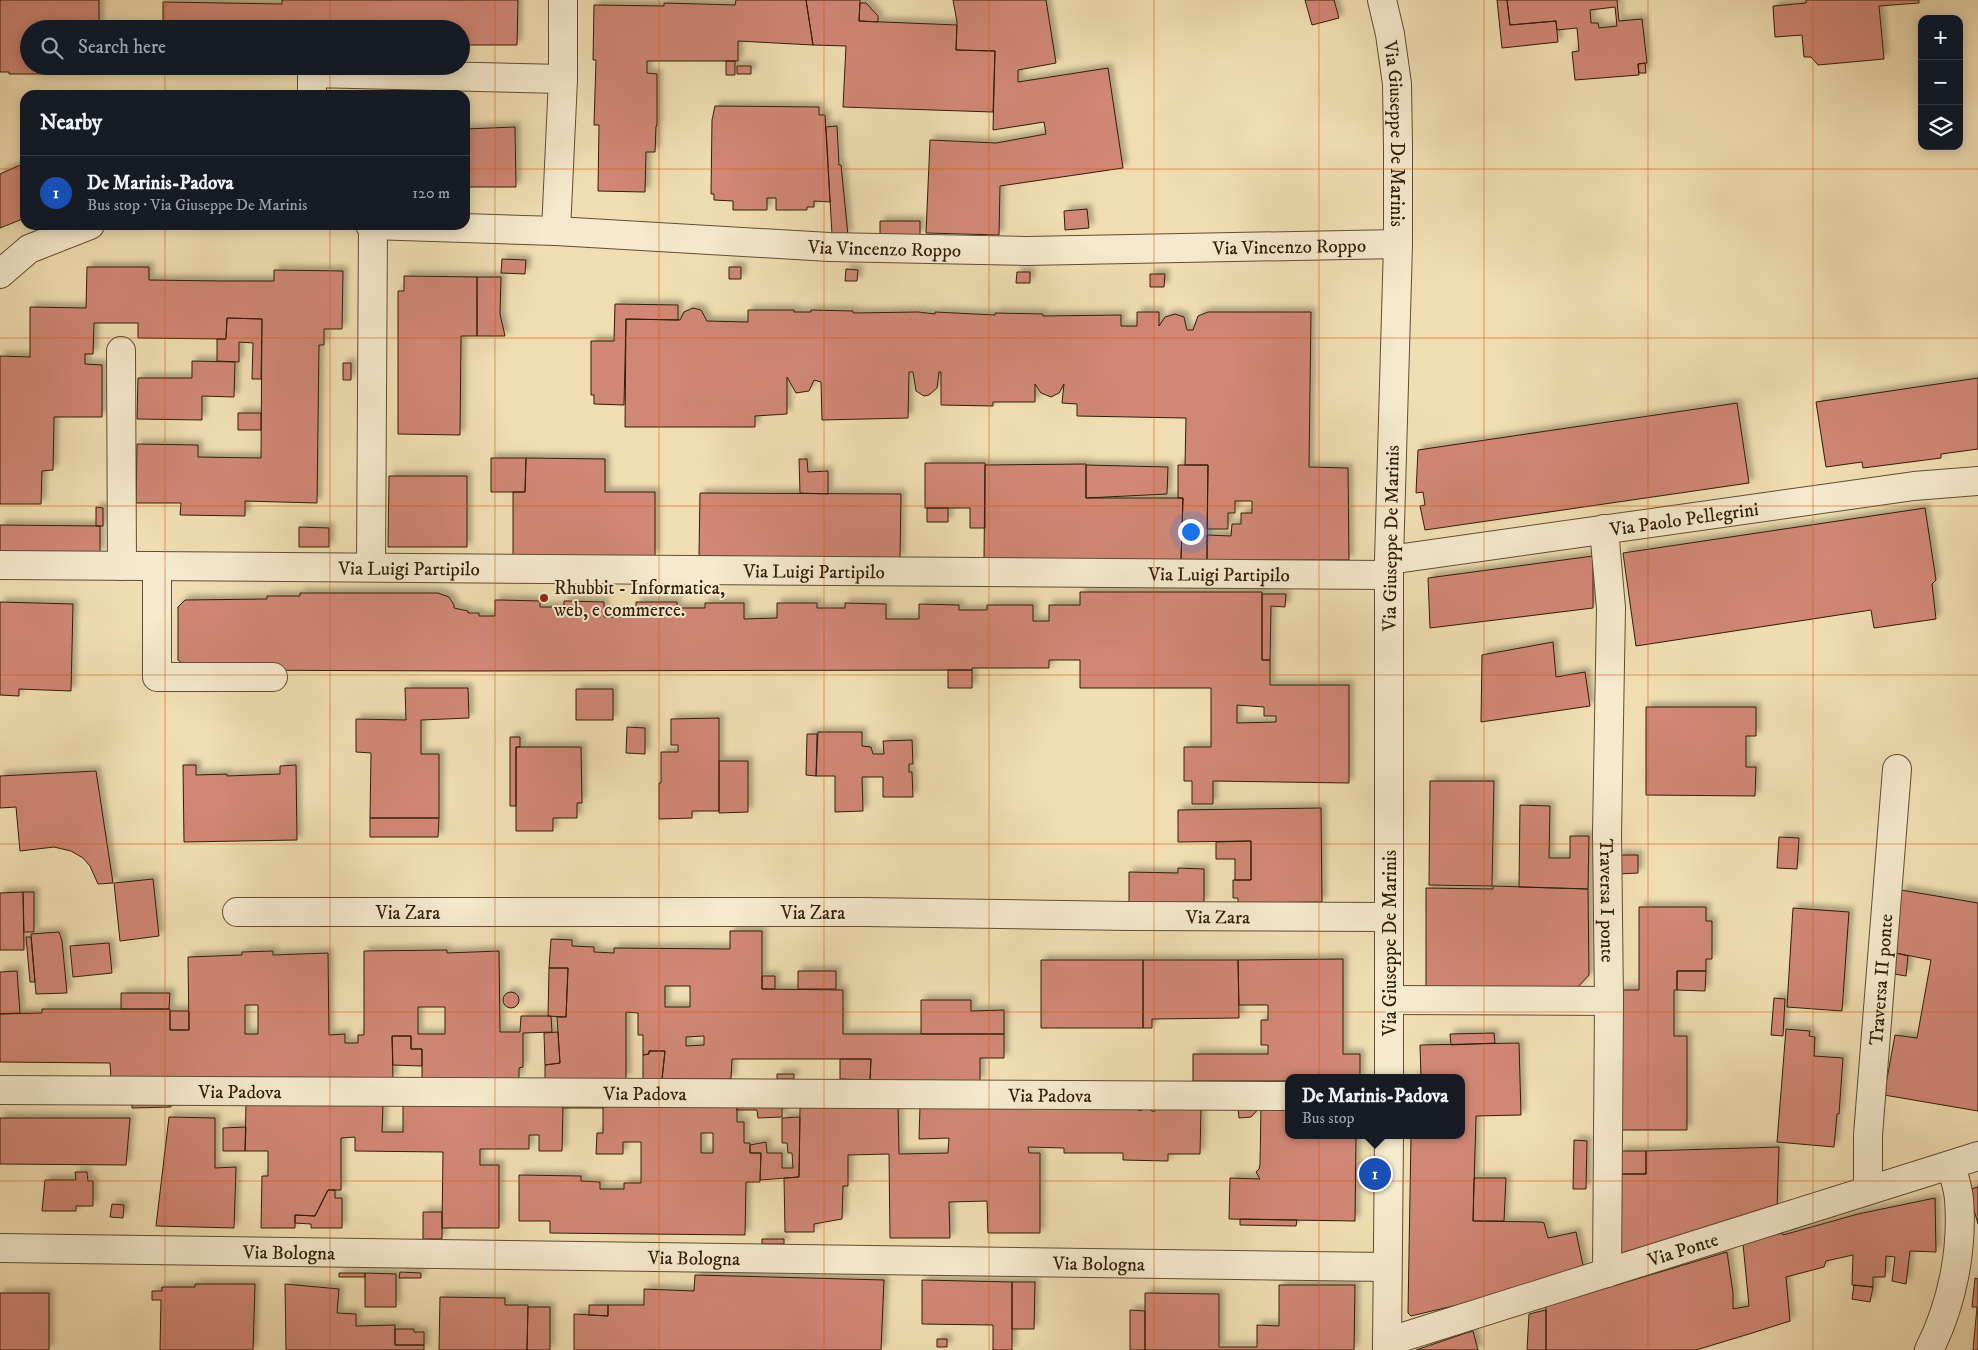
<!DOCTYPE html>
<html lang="en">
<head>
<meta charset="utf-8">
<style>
	:root { --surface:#171b24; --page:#242831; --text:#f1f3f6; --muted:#9ea1a6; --line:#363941; --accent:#db2777 }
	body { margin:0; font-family:"IM FELL DW Pica",serif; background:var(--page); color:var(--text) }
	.controls { position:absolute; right:15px; top:15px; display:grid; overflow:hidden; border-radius:10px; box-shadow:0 2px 12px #0003 }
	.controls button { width:45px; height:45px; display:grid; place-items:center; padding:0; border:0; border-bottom:1px solid var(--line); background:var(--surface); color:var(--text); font:25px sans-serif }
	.you { position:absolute; left:1190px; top:531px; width:18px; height:18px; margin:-12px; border:4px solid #fff; border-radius:50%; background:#1a73e8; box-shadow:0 0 0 8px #1a73e833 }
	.badge { display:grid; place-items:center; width:32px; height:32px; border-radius:50%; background:var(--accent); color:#fff; font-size:16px; font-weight:700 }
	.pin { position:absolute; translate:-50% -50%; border:2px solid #fff; box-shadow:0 1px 5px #0006 }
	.popup { position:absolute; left:1285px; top:1074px; width:180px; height:65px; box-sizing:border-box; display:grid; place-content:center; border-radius:10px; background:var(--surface); filter:drop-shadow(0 1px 4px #0005); font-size:16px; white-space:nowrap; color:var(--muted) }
	.popup b { font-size:19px; color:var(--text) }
	.popup::after { content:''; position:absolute; left:50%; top:100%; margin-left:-10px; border:10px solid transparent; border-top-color:var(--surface) }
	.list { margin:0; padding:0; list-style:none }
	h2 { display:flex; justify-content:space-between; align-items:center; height:65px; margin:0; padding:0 20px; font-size:21px }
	h2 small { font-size:16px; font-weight:400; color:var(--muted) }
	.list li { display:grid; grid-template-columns:32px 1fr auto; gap:15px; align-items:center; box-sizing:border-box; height:75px; padding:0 20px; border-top:1px solid var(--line) }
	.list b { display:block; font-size:19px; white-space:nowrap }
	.list p { margin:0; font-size:16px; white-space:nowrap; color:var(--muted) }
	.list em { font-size:16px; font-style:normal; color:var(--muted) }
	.icon { flex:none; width:28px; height:28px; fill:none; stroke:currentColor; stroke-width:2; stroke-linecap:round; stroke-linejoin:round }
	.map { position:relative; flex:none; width:1978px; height:1350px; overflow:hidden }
	.search { position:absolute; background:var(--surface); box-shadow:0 2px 12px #0003; left:20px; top:20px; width:450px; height:55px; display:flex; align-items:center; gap:12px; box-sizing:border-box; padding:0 18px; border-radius:28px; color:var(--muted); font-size:19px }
	.panel { position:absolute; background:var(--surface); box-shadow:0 2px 12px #0003; left:20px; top:90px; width:450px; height:140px; border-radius:15px }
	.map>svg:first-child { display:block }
</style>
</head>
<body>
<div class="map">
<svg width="1978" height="1350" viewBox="0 0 1978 1350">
	<defs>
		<filter id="shadow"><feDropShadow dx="4.5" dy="-4.5" stdDeviation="2.5" flood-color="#0004"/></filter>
	</defs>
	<rect width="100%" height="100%" fill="#f0deb2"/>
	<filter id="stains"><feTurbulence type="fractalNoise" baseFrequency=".004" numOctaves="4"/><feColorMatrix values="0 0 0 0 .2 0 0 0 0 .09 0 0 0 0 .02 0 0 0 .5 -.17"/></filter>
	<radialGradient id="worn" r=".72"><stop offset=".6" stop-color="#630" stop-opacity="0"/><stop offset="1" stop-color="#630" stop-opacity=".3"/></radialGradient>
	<path fill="#d08775" stroke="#301e09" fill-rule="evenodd" filter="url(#shadow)" d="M0 0H99V29H29V66H99V72H66V74H9V72H0Z
		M282 0H518L517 45H461V29H163V2L282 4Z
		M736 0H806L813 45 738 41V61H647V73L657 74V126H656L655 152H646L645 192 598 191 599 125H594L596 60H593L594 5 664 6V3L735 5Z
		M806 0H860L859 21 957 25 956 50 995 51 993 112 843 107 846 46 813 45Z
		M953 0H1046L1056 63 1018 70V82L1108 68 1123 168 1000 186 999 235 926 233 930 140 996 143 1046 134 1044 122 993 130 995 51 956 50 957 22Z
		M1305 0H1334L1339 18 1312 25Z
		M1497 0H1507L1510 25 1556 21 1558 42 1502 48Z
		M1507 0H1617L1619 21 1642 19 1647 63 1638 64 1639 75 1575 80 1572 52 1579 51 1577 28 1557 30 1556 21 1510 25ZM1615 7 1617 26 1599 28 1598 23H1591L1590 10Z
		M1806 0H1919V3L1879 6 1884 59 1818 65 1811 57H1804L1802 35 1775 37 1773 6 1806 3Z
		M860 3H866L878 16V22L859 21Z
		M726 61H735V75H726Z
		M1645 63 1646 73H1639L1638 64Z
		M737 66H751V74H737Z
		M715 106 819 107V115H825L830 202 814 201V207H807V210H776V198H767V210H733V201L714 200V194H711L712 120Z
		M837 126 839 165H841L848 235H832L826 127Z
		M515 127 516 187H465V129Z
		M25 163V218L0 228V174Z
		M1087 209 1089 228 1065 230 1064 211Z
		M880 221H920V235H880Z
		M502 259 526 260 525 274 501 273Z
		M87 267H149V280L222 281H274V270L343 271 342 329H324V345H319L317 503 245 501V516L180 515 181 503H136L137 444 198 445V457L261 458 262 319 227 318 226 339 138 338V323H94L93 354H85V364L102 365V417H54L53 470 42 471 41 504H0V356L30 357V307L86 308Z
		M729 267H741V279H729Z
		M846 269 858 270 857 281H845Z
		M1017 272H1030V283H1016Z
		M1150 274H1165L1164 287H1150Z
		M404 276 477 277V336H461L460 435 398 434V291H404Z
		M477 277H501L500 314 505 336H477Z
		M615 304 678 305V320L626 319 624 405 594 404V395H591V341H614Z
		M693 308 701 310 707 321 748 322V310H794V312H811V310L853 311V313L918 312 935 314V312L995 315V313L1043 314V316L1121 315V326H1137V312H1159V326L1165 317 1175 314 1184 317 1187 330H1193L1198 316 1208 312H1311L1309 467 1348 468 1349 560H1207V535L1231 536 1232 524H1241V513H1252V501H1235V513H1228V529H1207L1208 465H1185L1186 418 1077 416V404L1062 403 1064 384 1059 393 1051 397 1041 393 1035 384V402H993V406L941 405V372H939L937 388 929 395 924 396 916 391 913 372H909L908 418 822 420 821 382 814 380 809 391 796 393 787 377V414L755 416V427H625L626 319 680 320 684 312Z
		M227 318 262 319 261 379H252L253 343 239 342V362L217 361V339H226Z
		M192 361 235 362 234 397 202 396V420L137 419 138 378H192Z
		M343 363H351V380H343Z
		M1978 378V449L1941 454V458L1863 468 1862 462 1826 467 1816 402Z
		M1737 403 1749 483 1425 530 1420 506 1425 505 1423 492 1416 493 1418 450Z
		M238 413H261V430H238Z
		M491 458H526L525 492H491Z
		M526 458 605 459V492H655V556L513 555V492H525Z
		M799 459H807L808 472 828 471V494L800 493Z
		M925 463H985V528H970V508H925Z
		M1086 464V498H1183L1181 560 984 558 985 465Z
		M1086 465 1168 467 1167 494 1086 498Z
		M1178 465H1208L1207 560H1181L1183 498H1178Z
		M389 476H467V547H388Z
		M700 493 901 494 900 558 699 556Z
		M96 507 103 508V526H96Z
		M927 508H948V522H927Z
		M1925 508 1936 580 1932 584 1936 619 1874 628 1871 610 1636 646 1623 553Z
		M0 525 100 526V553L0 552Z
		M299 527 329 528V547H299Z
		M1593 556V608L1430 628 1428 578Z
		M1080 592H1262V660H1270V685H1349V783L1213 781V804H1192V781H1184V747H1211V688H1080V660H1049V668H972V670L478 671 182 670V663L178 660V607L185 600 267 599V596H300V593H438L449 597 454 605V608L468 611V613H479V616H495V600H501L540 601V607H564V601L604 602V617H636V602H677V608H705V603H744V619L777 618V603H817V608H845V603L886 604V619H919V604L959 605V610H987V605H1033V621H1049V605H1080ZM1237 705 1264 707V716H1276V722L1237 723Z
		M1262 594H1286L1285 607 1271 606 1270 660H1262Z
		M0 602 73 604 71 691 19 689V696L0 695Z
		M1553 642 1556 677 1585 672 1590 706 1481 722 1482 655Z
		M948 670H972V688H948Z
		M405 688H468L469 718 421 720V754H439V818H370L371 753 356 752V719L406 720Z
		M576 689H613V720H576Z
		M1646 707H1756V736H1746V767H1756L1755 796 1646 795Z
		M719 718V811H692V818L659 819V783H661V752H678V745H671V719Z
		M627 727 645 728V754L626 753Z
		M818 732H862V746L871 747 873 754H884L883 741 912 740 913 764H909V772H912L913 797H883V777H862L863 811 835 812V776H816Z
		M807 734H817L816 776 806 775Z
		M510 737H520V747H516V806H510Z
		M516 747H581L582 803H577V818H553V831H516Z
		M719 761H748V812L719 813Z
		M183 765H196V775L227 774V776L280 774V766L296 765 297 840 184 842Z
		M96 771 113 883 98 884 90 866 83 858 71 851 54 847 20 851 16 807 0 808V776Z
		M1430 781H1494L1492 886 1429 885Z
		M1520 805 1550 806 1549 858H1570V836H1589L1588 889 1519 887Z
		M1321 808 1322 902 1238 903V898H1233V880H1251V841L1178 842V810Z
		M370 818H439L438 837H370Z
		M1779 837 1799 838 1797 869 1777 868Z
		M1251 841V880H1235V859H1216V842Z
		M1618 855H1638V873L1618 874Z
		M1178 868 1204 869V903H1129V872L1178 873Z
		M153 879 159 936 120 941 114 883Z
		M1493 886 1588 889 1589 975 1576 989H1426V888L1493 889Z
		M1901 890 1978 903V1111L1884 1095 1895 1035 1917 1038 1931 960 1896 953Z
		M23 892H34V932H24Z
		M23 892 24 950H0V893Z
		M1639 907H1706V921H1712V959H1706V971H1677V990H1674V1036H1687V1130H1619V990H1639Z
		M1793 908 1849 912 1842 1011 1787 1007Z
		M730 931H762V989L843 990V1034H1004V1058H980V1081L870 1080 871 1059H732L731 1079H662L665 1051H649V1054L643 1055V1035H638V1013L626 1012V1079H545V1065L560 1063 557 1017H566L568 968H549L551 939 572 940V946L594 947V952L614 953V948L730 949ZM665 986H690V1007H665ZM704 1036V1045L686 1046V1037Z
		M59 932 62 941 67 993 36 994 31 934Z
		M26 937H31L35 982H30Z
		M109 943 112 973 73 977 70 946Z
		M447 950V953L499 951 500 1032H520L521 1016H551L552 1032 523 1033V1067L519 1068V1079H422V1049H411V1036H392L393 1079H111L110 1063 0 1062V1014L42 1013V1009H170V1030H189L188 957 242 955V952L273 951V955L328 953 329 1035 345 1034V1043H358V1035H364V951ZM245 1005H258V1034H245ZM418 1007H445V1034H418Z
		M1896 953 1908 956 1906 976 1894 974Z
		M1343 959V1054H1360V1078H1289V1081H1193V1054H1268V1045H1261V1020H1268V1005H1239L1238 960Z
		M1041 960H1143V1028H1041Z
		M1143 960H1238L1239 1018 1152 1019V1028H1143Z
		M549 968H568L566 1017 548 1016Z
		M17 971 20 1013 0 1014V972Z
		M798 971H836V989H798Z
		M1677 971H1706L1705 991 1677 990Z
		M762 976H775V989H762Z
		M503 1000a8 8 0 1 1 16 0a8 8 0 1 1-16 0Z
		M121 993H170L169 1009H121Z
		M1774 998 1785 999 1783 1036 1771 1035Z
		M921 1000H971V1011L1004 1010V1034H921Z
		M170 1011H189V1030H170Z
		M1786 1029 1810 1031 1809 1036 1815 1037 1814 1056 1843 1058 1839 1114H1837L1834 1147 1777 1142Z
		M558 1032 560 1063 545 1065 544 1033Z
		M1494 1033 1495 1043 1451 1045 1450 1034Z
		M392 1036H411V1049H422V1066L393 1065Z
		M1519 1043 1521 1115 1476 1116 1473 1221 1541 1222 1544 1223 1548 1238 1576 1232 1584 1270 1554 1282 1411 1316 1408 1313 1411 1135H1461V1078H1412L1421 1077 1420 1045Z
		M649 1051H665L662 1079H643V1055L649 1054Z
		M840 1059H871L870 1080 840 1079Z
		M777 1074H794V1079H777Z
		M132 1102H171V1107L132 1108Z
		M246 1103 383 1104 382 1132H403V1103L563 1104 562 1151H539V1135H529V1149H480V1165H499V1228H442L443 1152 355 1151V1137L341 1138V1190H328L315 1216 295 1215V1228H261L262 1176H268V1151H245Z
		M603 1103 737 1105V1122H744V1143H750V1153H761L760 1182H746L745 1235 550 1233V1221H519V1175L581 1176V1181L600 1182V1189H624V1183H641V1142H623V1154H596L597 1133H603ZM701 1133H713V1153H701Z
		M603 1103V1108H563V1104Z
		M737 1105 782 1106V1117L758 1118 757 1110H737Z
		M898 1105 899 1154 948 1153 949 1138 919 1139 920 1106 1134 1105 1139 1111 1147 1108 1154 1112 1159 1106 1201 1108 1200 1154H1168V1161L1123 1160V1153H1064V1148L1028 1147 1029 1153H1040V1233H988L987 1201 949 1202 950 1238H890L889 1154 848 1155V1186H843L842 1219 814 1224V1232H785L784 1178 799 1177 800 1106Z
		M1261 1106 1289 1107V1135H1356L1355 1221 1229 1219 1230 1178 1260 1179 1256 1172 1259 1169 1260 1165Z
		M1261 1106 1251 1117 1239 1118 1238 1108Z
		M169 1117 215 1118V1168L236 1167 234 1228 156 1226Z
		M800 1117 799 1177 760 1180 761 1153H750V1145L766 1142 767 1153H782V1168H793L792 1153H788L787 1143H782V1118Z
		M0 1118H130L126 1165 0 1164Z
		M246 1127 245 1151H223V1128Z
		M1574 1140 1587 1141 1586 1189H1573Z
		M1779 1147 1777 1208 1621 1253 1620 1174H1646V1151Z
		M1619 1151H1646V1174H1620Z
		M75 1172H87L88 1181H93V1206H76V1211H42L45 1180H76Z
		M1474 1178H1506L1504 1221H1473Z
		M1978 1187V1224L1968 1190Z
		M328 1190H335V1198H342V1228H311V1224L295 1223V1215L315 1216Z
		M1935 1198 1936 1252 1910 1251 1906 1284 1892 1281 1895 1257 1886 1256 1885 1277H1873V1287L1852 1285 1853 1255 1826 1261 1824 1267 1786 1277 1790 1321 1749 1334 1696 1350H1546V1306L1727 1252 1733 1293V1309L1749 1306 1743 1244 1782 1233 1783 1235 1858 1214Z
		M112 1204 124 1205 123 1218 110 1217Z
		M423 1212H442V1239H423Z
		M1240 1219 1297 1220 1296 1226 1240 1225Z
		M762 1239H784V1244H762Z
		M400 1272 421 1273V1278H399Z
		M339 1273H365V1277H339Z
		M365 1273 396 1274V1307H365Z
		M695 1275 884 1280 881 1350H574V1314L608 1316V1305H644V1289L694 1291Z
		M1975 1278 1978 1279V1350H1973L1977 1307H1972Z
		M922 1280 1012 1282V1350H993V1325L922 1324Z
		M1012 1282H1035L1034 1329H1012Z
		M195 1284H255L253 1350H160L161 1300H152V1291H162V1287H195Z
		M285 1284 339 1289 337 1313 356 1314V1326L395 1325V1345H424V1350H286Z
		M1279 1285H1355L1354 1350H1145V1293L1219 1294V1347H1257V1325L1279 1326Z
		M1854 1285 1873 1287 1870 1302 1852 1299Z
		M0 1293H49V1350H0Z
		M440 1297 505 1298V1305H528L527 1350H439Z
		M589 1305H608V1316L589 1315Z
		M528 1307H550V1350H527Z
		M1130 1310 1145 1311V1350H1130Z
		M1546 1310V1350H1527L1529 1314Z
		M395 1329H414V1332H424V1345H395Z
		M1473 1331 1478 1350H1416L1466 1333Z
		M937 1339H947V1347H937Z"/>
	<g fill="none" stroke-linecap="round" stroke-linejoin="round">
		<defs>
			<g id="minor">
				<path id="s1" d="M1382 0 1390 34 1397 84 1398 145V244L1389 560V1078"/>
				<path d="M312 95V73L563 79"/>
				<path id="s2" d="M370 225 556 231 829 247 1026 251 1398 244"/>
				<path d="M556 231 563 79V0"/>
				<path d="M0 274 29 249 90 225"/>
				<path d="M121 351 122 566"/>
				<path id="s3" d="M1604 529 1611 608 1607 833 1609 1001 1607 1273"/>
				<path id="s4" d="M1389 560 1914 486 1978 481"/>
				<path id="s5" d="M0 565 1389 575"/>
				<path d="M157 566V677H273"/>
				<path d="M371 567 373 225"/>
				<path id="s6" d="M237 912H863L1129 916 1388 917"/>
				<path d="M1389 1000 1609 1001"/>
				<path id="s7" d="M0 1090 1289 1096"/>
				<path id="s8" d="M1868 1190V1135L1897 769"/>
				<path id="s9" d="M0 1248 1387 1267"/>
				<path id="s10" d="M1387 1342 1978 1156"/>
				<path d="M1387 1350 1389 1135"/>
				<path d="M1929 1350C1952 1305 1963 1250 1959 1199 1958 1188 1954 1176 1951 1165"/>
			</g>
		</defs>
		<use href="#minor" stroke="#604e33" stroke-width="30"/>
		<use href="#minor" stroke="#f5eacd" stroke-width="28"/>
	</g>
	<path fill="none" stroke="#d6530c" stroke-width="1" stroke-opacity="0.55" d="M165 0V29M330 0V29M495 0V1350M659 0V1350M824 0V1350M989 0V1350M1154 0V1350M1319 0V1350M1484 0V1350M1648 0V1350M1813 0V1350M165 66V95M330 66V95M0 169H25M465 169H1978M165 225V1350M330 225V1350M0 338H1978M0 506H1978M0 675H1978M0 844H1978M0 1012H1978M0 1181H1978"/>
	<circle fill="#8f2418" stroke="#f5eacd" stroke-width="2" cx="544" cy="598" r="5"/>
	<g text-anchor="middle" stroke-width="4" stroke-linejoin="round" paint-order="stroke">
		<g font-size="19" fill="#301e09" stroke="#f5eacd">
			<text dy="7" stroke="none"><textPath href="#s1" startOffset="135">Via Giuseppe De Marinis</textPath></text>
			<text dy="7" stroke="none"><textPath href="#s2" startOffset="920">Via Vincenzo Roppo</textPath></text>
			<text dy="7" stroke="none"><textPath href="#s2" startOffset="515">Via Vincenzo Roppo</textPath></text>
			<text dy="7" stroke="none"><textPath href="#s4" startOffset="298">Via Paolo Pellegrini</textPath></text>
			<text transform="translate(1390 538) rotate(-89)" y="7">Via Giuseppe De Marinis</text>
			<text dy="7" stroke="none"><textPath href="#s5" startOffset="409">Via Luigi Partipilo</textPath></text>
			<text dy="7" stroke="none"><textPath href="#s5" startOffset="814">Via Luigi Partipilo</textPath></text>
			<text dy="7" stroke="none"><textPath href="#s5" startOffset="1219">Via Luigi Partipilo</textPath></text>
			<text dy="7" stroke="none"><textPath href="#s3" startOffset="372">Traversa I ponte</textPath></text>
			<text dy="7" stroke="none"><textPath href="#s6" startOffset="171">Via Zara</textPath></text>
			<text dy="7" stroke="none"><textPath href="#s6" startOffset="576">Via Zara</textPath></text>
			<text dy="7" stroke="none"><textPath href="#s6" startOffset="981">Via Zara</textPath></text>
			<text transform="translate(1389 943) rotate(-90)" y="7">Via Giuseppe De Marinis</text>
			<text dy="7" stroke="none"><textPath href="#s8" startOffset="211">Traversa II ponte</textPath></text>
			<text dy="7" stroke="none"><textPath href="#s7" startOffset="240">Via Padova</textPath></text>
			<text dy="7" stroke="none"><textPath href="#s7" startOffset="645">Via Padova</textPath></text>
			<text dy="7" stroke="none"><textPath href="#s7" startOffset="1050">Via Padova</textPath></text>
			<text dy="7" stroke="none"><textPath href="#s10" startOffset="310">Via Ponte</textPath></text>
			<text dy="7" stroke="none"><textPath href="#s9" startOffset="289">Via Bologna</textPath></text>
			<text dy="7" stroke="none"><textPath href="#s9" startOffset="694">Via Bologna</textPath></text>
			<text dy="7" stroke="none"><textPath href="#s9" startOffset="1099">Via Bologna</textPath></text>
		</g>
		<g font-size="19" fill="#301e09" stroke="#f5eacd" text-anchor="start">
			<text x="554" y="594">Rhubbit - Informatica,<tspan x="554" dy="22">web, e commerce.</tspan></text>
		</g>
	</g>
	<rect width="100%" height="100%" filter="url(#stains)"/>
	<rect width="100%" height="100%" fill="url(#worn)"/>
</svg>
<div class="controls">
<button>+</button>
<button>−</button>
<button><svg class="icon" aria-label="layers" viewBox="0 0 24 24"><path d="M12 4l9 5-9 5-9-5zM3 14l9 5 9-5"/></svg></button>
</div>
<div class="you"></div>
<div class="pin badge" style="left:1375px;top:1174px;background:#1a4fb4">1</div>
<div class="popup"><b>De Marinis-Padova</b>Bus stop</div>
<div class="search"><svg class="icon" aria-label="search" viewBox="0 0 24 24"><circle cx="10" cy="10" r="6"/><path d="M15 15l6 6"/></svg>Search here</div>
<section class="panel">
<h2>Nearby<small></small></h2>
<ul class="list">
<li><span class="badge" style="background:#1a4fb4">1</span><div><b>De Marinis-Padova</b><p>Bus stop · Via Giuseppe De Marinis</p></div><em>120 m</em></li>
</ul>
</section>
</div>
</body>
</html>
